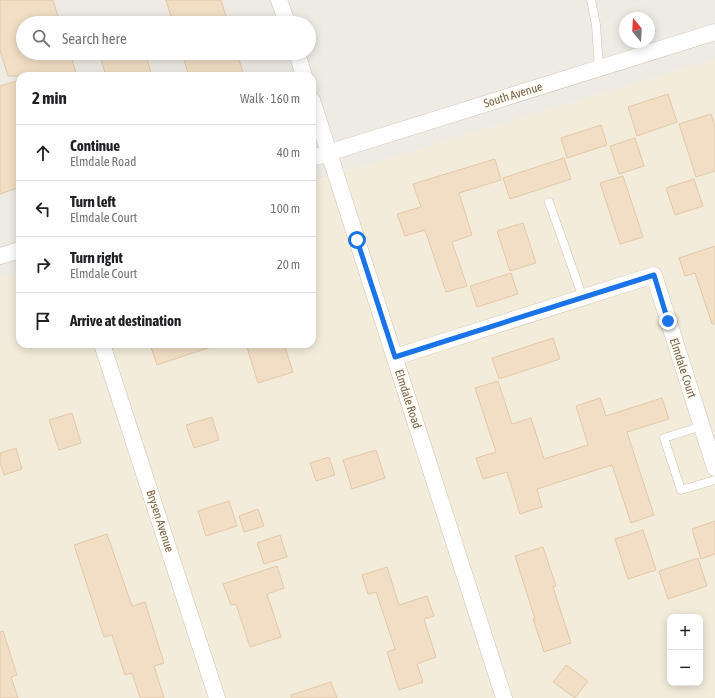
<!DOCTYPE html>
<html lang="en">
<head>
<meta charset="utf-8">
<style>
	:root { --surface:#fff; --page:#f6f6f6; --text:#202124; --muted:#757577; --line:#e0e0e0 }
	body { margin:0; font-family:"Asap Condensed",sans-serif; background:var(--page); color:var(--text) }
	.controls { position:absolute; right:12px; bottom:12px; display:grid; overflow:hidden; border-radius:8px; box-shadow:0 2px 10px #0003 }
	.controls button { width:36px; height:36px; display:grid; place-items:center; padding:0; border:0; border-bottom:1px solid var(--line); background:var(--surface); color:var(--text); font:20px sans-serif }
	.compass { position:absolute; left:619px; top:12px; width:36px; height:36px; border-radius:50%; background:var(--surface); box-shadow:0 2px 10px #0003; rotate:342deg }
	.stop { position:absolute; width:12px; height:12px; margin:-9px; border:3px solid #1a73e8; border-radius:50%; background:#fff }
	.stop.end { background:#1a73e8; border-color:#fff; box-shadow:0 1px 4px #0008 }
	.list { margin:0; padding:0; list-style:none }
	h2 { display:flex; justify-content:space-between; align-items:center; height:52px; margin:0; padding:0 16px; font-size:17px }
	h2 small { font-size:13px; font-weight:400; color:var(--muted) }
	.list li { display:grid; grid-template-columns:26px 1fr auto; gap:12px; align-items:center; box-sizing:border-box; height:56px; padding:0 16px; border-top:1px solid var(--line) }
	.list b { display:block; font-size:15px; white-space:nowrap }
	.list p { margin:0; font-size:13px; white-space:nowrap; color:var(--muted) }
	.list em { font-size:13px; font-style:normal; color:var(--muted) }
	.icon { flex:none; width:22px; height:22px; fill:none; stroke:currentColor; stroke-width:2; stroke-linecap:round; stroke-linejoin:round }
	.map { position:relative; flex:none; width:715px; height:698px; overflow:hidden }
	.search { position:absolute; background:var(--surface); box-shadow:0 2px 10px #0003; left:16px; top:16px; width:300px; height:44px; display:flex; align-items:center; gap:10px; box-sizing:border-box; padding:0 14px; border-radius:22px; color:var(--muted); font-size:15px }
	.panel { position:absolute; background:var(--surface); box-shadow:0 2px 10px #0003; left:16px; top:72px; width:300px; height:276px; border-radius:12px }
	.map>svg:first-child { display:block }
</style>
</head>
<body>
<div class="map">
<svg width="715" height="698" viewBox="0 0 715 698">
	<rect width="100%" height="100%" fill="#fcf9ec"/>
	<path fill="#f4ecdb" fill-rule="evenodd" d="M715 59V698H0V278L20 272V344H312V182ZM670 617H700V683H670Z"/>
	<path fill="#eeebe4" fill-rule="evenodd" d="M0 0H715V59L312 182V76H20V272L0 278ZM625 18H649V42H625ZM23 23H309V53H23Z"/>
	<path fill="#f1dec5" stroke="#e3c8a6" d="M0 0H53L60 23H23V53H70L77 76H8L0 51Z
		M166 0H221L228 23H173Z
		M99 53H145L152 76H106Z
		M182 53H237L244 76H189Z
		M20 80V187L0 194V86Z
		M668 94 677 122 637 136 628 107Z
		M711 114 715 126V171L696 177 679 124Z
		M601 125 607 145 567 158 561 138Z
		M635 138 644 166 619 174 610 146Z
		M564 158 571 179 510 199 503 178Z
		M495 159 501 180 459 193 472 235 452 242 467 286 446 292 425 230 405 236 397 214 421 207 413 184Z
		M623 176 643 237 620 244 600 183Z
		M694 179 703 206 675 215 666 188Z
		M523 223 536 263 510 271 497 231Z
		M715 246V324H712L695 273 685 276 679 258Z
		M511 273 518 294 477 307 470 286Z
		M553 338 560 359 499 379 492 358Z
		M150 344H210L211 347 157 365Z
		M246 344H284L293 372 258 383Z
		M498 381 512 424 531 418 544 459 588 445 576 406 600 398 606 416 662 398 669 419 627 432 654 515 631 523 612 465 537 489 542 507 520 514 507 472 483 479 476 458 496 452 475 388Z
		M72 413 81 443 59 450 49 420Z
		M212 417 219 440 194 448 186 425Z
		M16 448 22 469 4 475 0 462V453Z
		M376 450 385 478 352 489 343 460Z
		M329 457 335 475 316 481 310 463Z
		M229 501 237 526 206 536 198 511Z
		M258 509 264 526 244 532 239 516Z
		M715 521V554L701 559 692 529Z
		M643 530 656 570 628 579 615 539Z
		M107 534 132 606 145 602 164 663 154 666 164 698H140L132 673 125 675 112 635 104 637 74 545Z
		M280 535 287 557 264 564 257 543Z
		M543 547 556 586 553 587 571 643 544 652 533 619H535L515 556Z
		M698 558 707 586 668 599 659 571Z
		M277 566 284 588 267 594 281 637 250 647 236 604 231 605 223 584Z
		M387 567 399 605 427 596 434 616 424 619 436 657 417 664 423 682 399 690 387 652 395 649 376 592 368 594 362 575Z
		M3 631 17 675 11 677 18 698H0V632Z
		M566 665 588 681 575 698 553 682Z
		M331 682 337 698H291V695Z"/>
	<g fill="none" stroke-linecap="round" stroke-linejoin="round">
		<defs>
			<path id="service" d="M591 0 596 25 599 68
				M549 202 583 298
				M702 426 664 438 681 490 715 480"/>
			<path id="minor" d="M279 0 287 23
				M297 53 304 76
				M312 100 504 698
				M312 158 715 32
				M0 256 20 250
				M102 344 217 698
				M395 357 654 275 715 468"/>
		</defs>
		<use href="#service" stroke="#cfc3b1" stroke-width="9"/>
		<use href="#minor" stroke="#cfc3b1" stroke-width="17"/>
		<use href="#service" stroke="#fff" stroke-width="8"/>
		<use href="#minor" stroke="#fff" stroke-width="16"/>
	</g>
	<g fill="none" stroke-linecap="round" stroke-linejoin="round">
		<path stroke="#1a73e8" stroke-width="5" d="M357 240 395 357 654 275 668 321"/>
	</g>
	<g text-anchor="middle" stroke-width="4" stroke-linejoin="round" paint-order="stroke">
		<g font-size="12" fill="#78644f" stroke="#fefcf3">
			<text transform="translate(513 95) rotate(-17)" y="4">South Avenue</text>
			<text transform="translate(683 368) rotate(72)" y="4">Elmdale Court</text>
			<text transform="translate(408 399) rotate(72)" y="4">Elmdale Road</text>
			<text transform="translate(160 521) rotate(72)" y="4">Brysen Avenue</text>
		</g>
	</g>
</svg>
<div class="controls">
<button>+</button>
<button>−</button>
</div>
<svg class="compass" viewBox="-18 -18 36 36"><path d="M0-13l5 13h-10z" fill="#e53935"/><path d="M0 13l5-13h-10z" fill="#757577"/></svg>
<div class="stop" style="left:357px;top:240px"></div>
<div class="stop end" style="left:668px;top:321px"></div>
<div class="search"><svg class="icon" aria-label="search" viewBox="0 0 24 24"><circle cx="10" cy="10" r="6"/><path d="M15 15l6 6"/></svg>Search here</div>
<section class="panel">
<h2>2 min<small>Walk · 160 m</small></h2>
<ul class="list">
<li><svg class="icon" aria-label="ahead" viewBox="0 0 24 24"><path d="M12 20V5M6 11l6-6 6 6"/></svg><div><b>Continue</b><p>Elmdale Road</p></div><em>40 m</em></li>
<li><svg class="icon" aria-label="left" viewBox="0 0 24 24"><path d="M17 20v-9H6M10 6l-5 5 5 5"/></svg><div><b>Turn left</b><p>Elmdale Court</p></div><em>100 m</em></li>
<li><svg class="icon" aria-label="right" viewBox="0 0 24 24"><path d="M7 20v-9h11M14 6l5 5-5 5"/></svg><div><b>Turn right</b><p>Elmdale Court</p></div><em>20 m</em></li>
<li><svg class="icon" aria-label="arrive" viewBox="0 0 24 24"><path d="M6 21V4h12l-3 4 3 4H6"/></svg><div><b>Arrive at destination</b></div></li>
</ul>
</section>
</div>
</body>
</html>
